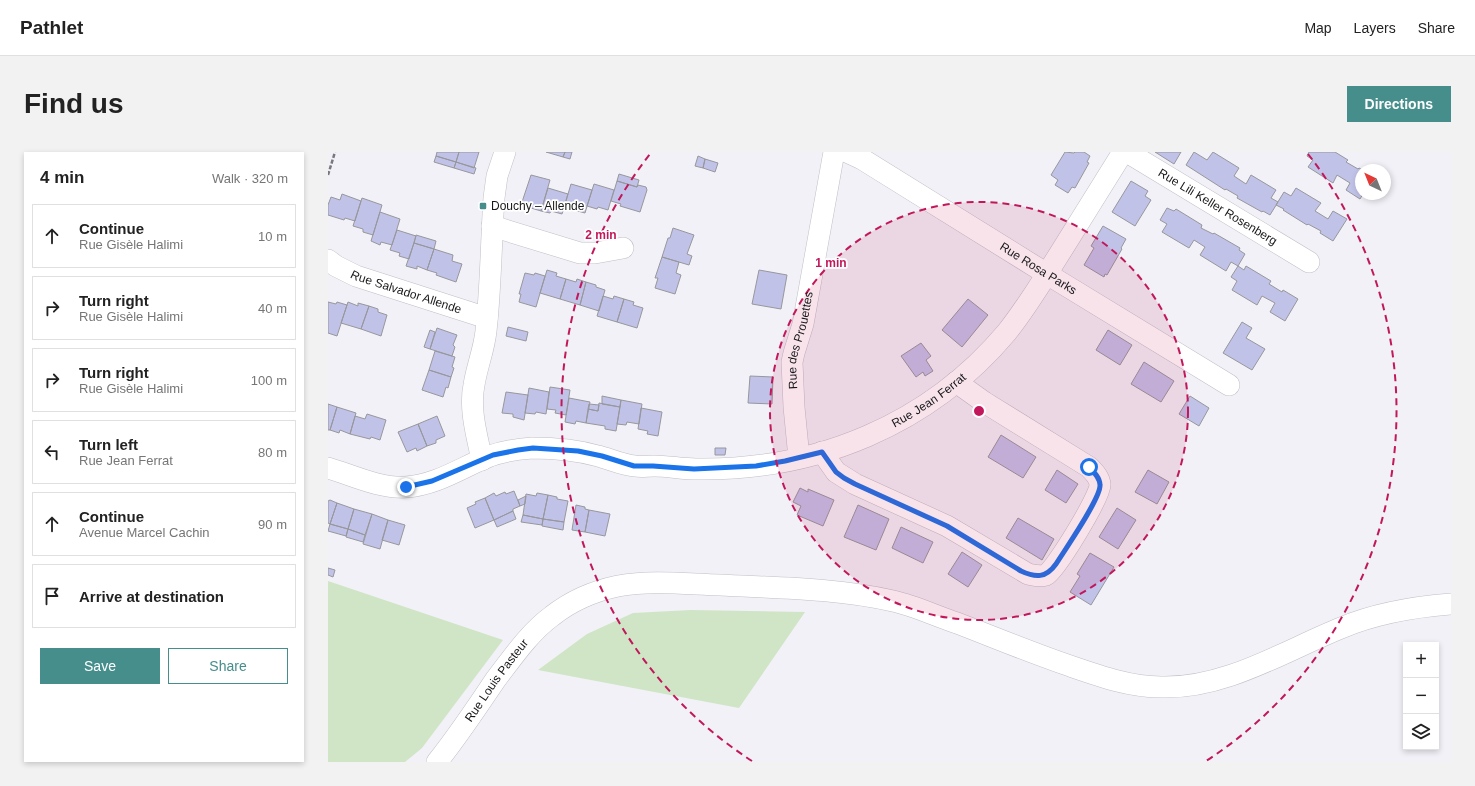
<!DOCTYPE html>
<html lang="en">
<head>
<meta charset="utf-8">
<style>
	:root { --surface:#fff; --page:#f2f2f2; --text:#222; --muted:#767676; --line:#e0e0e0; --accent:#468e8c }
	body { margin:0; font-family:Arial,sans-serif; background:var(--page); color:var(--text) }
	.controls { position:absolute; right:12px; bottom:12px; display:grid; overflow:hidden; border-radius:0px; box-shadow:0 2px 6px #0003 }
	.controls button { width:36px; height:36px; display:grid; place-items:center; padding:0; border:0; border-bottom:1px solid var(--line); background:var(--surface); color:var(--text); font:20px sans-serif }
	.compass { position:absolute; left:1027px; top:12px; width:36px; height:36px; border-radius:50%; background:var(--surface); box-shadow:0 2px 6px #0003; rotate:317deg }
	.stop { position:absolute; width:12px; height:12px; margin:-9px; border:3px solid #1a73e8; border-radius:50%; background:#fff }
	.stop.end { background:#1a73e8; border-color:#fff; box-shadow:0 1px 4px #0008 }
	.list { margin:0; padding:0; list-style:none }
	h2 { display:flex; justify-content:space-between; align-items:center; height:52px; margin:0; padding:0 16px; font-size:17px }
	h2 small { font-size:13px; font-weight:400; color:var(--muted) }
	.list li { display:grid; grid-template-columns:26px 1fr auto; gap:12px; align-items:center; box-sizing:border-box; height:64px; margin:0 8px 8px; padding:0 8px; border:1px solid var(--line); border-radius:0px }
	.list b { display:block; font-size:15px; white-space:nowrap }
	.list p { margin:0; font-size:13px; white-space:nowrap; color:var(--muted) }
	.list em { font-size:13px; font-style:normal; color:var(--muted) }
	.actions { display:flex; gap:8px; padding:12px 16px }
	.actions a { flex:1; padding:9px 0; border:1px solid var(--accent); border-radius:0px; text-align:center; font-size:14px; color:var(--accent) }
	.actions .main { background:var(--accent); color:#fff }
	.icon { flex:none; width:22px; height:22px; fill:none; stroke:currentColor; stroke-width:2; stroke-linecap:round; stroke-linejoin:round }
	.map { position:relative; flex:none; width:1123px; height:610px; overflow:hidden; border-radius:0px }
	header { display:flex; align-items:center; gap:24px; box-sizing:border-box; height:56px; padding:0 20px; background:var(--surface); border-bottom:1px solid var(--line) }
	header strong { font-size:19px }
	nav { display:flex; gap:22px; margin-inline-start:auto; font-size:14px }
	.intro { display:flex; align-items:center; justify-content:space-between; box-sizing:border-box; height:96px; padding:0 24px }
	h1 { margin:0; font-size:28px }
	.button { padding:10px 18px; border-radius:0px; background:var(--accent); color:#fff; font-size:14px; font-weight:700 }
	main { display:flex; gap:24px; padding:0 24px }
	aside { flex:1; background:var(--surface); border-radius:0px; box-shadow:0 2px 6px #0003 }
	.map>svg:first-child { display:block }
</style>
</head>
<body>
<header>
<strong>Pathlet</strong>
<nav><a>Map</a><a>Layers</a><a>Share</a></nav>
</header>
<div class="intro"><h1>Find us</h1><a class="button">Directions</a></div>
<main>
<aside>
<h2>4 min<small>Walk · 320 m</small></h2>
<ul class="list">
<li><svg class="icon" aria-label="ahead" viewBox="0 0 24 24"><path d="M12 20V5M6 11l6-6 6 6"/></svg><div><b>Continue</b><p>Rue Gisèle Halimi</p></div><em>10 m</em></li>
<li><svg class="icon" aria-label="right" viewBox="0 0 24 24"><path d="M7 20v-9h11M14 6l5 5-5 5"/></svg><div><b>Turn right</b><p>Rue Gisèle Halimi</p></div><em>40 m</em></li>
<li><svg class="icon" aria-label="right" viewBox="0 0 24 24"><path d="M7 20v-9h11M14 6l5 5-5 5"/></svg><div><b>Turn right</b><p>Rue Gisèle Halimi</p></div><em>100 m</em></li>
<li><svg class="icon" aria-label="left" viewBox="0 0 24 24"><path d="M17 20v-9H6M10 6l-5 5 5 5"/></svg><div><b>Turn left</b><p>Rue Jean Ferrat</p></div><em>80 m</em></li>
<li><svg class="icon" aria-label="ahead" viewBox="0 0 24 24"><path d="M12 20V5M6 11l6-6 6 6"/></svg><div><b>Continue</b><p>Avenue Marcel Cachin</p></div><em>90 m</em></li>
<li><svg class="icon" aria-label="arrive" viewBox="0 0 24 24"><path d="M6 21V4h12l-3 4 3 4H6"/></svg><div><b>Arrive at destination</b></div></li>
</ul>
<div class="actions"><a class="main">Save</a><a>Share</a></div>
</aside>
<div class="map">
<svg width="1123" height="610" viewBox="0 0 1123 610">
	<rect width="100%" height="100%" fill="#f1f1f7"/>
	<path fill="#cfe5c5" d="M0 429 175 488 94 596 77 610H0Z
		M363 458 477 460 411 556 210 518 259 482 305 461Z"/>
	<path fill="#c1c2e8" stroke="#97979c" d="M109 0H131L128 10 108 4Z
		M131 0H151L146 16 128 10Z
		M218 0H237L235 5Z
		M237 0H244L242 7 235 5Z
		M737 0 746 1 747 0H756L762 4 759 10 761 11 747 36 744 35 740 41 727 33 730 28 723 23Z
		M827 0H853L846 12Z
		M866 0 879 8 885 0 911 16 906 24 918 32 923 23 948 38 943 46 950 50 942 63 935 59 934 60 909 46 910 44 898 37 897 38 858 13Z
		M981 0H1007L1020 8 1018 10 1030 17 1031 16 1035 18H1033V42H1035L1032 47 1018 38 1022 31 1009 23 1005 31 980 15 985 8 979 4Z
		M108 4 128 10 126 16 106 10Z
		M370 4 377 7 375 16 367 14Z
		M377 7 390 11 387 20 375 16Z
		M128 10 148 16 146 22 126 16Z
		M291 22 311 28 309 35 289 29Z
		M203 23 222 28 213 59 203 56V53L194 50Z
		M289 29 309 35 310 33 318 35 319 38 312 60 292 54 293 52 283 49Z
		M803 29 820 39 817 44 823 48 807 74 784 60Z
		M243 32 264 38 257 61 246 58 247 55 237 52Z
		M266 32 286 38 280 58 270 55 269 57 259 54Z
		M220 36 240 42 234 62 223 59 222 61 213 59Z
		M968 36 993 51 987 59 1000 67 1005 59 1019 67 1005 89 992 81 993 79 980 72 979 73 955 58 956 57 948 53 956 40 963 44Z
		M14 42 33 49 27 69 17 66 16 68 0 63V53L3 45 12 48Z
		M34 46 54 53 45 83 35 80V77L25 74Z
		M839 56 846 59 848 57 874 73 873 76 885 82 886 81 912 96 911 98 917 102 910 114 903 110 898 119 872 103 877 95 866 88 861 96 834 80 839 72 832 68Z
		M52 60 72 67 64 93 53 90 52 93 43 89Z
		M775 74 798 87 793 96 794 97 779 123 777 122 776 125 756 113 766 96 763 94Z
		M345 76 366 83 359 102 364 104 361 113 334 105 340 86H342Z
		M69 78 88 84 81 107 71 104 72 101 62 98Z
		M88 83 108 89 106 97 86 91Z
		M86 91 106 97 99 118 89 114V117L78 114Z
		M106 97 125 103 124 109 134 112 128 130 108 123 109 121 99 118Z
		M334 105 351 110 348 121 353 123 347 142 327 136 330 126H327Z
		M910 114 916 118 918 114 943 129 941 132 954 140 955 138 970 147 957 169 942 160 947 151 934 144 929 153 904 138 909 129 903 125Z
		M219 118 229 121 228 124 238 127 232 147 212 141Z
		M431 118 459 123 453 157 424 152Z
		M197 121 206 123 207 121 217 124 208 155 191 150 193 142H191Z
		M238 127 248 130 249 127 258 130 252 153 232 147Z
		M258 130 268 133V135L277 138 271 159 252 153Z
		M275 144 285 147 286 144 296 147 289 170 269 164Z
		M296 147 306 150 305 153 315 156 309 176 289 170Z
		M640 147 660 163 634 195 614 178Z
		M0 150 8 152 9 150 19 153 9 184 0 181Z
		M20 150 30 154V151L41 154 33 177 13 171Z
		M41 154 50 157V160L59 163 53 184 33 177Z
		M914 170 924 176 918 186 937 197 924 218 895 201Z
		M180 175 200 180 198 189 178 184Z
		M109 176 129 183 125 193 127 195 124 204 102 197Z
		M102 178 107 180 102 197 96 195Z
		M780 178 804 193 792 213 768 198Z
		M593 191 603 204 598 208 605 219 597 224 595 220 588 225 573 204Z
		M107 199 127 205 124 215 126 216 123 225 101 218Z
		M816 210 846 229 833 250 803 232Z
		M101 218 123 225 120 236 118 235 115 245 94 238Z
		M422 224 445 225 444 252 420 251Z
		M222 235 242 238 238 263 227 261 228 258 219 257Z
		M201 236 221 240 218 262 208 260 207 262 197 261Z
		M178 240 200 243 196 268 185 265V262L174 261Z
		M274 244 293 248 292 255 274 252Z
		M862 244 881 256 871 274 851 262Z
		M241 246 262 250 258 271 248 269 247 272 237 270Z
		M293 248 314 252 311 272 299 270 298 273 289 272Z
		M271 251 292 255 288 279 277 277V274L258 271 260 257 270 259Z
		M0 252 9 255 2 278H0Z
		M261 252 271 253 270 259 260 257Z
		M9 255 28 261 22 282 12 278 11 281 2 278Z
		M313 256 334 260 330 284 319 282 320 279 310 277Z
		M39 262 58 268 52 288 43 285 42 287 22 282 27 264 37 267Z
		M109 264 117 284 108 288V291L99 294 90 272Z
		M90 272 99 294 89 299 88 296 79 300 70 280Z
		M673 283 708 305 695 326 660 305Z
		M387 296H398L397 303H387Z
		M729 318 750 332 738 351 717 338Z
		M820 318 841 330 829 352 807 340Z
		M472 336 480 340V337L506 348 495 374 469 363 473 354 465 350Z
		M186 339 192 354 185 357V359L166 368 157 346 166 341 168 344 177 340 178 342Z
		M209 341 220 343 215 367 195 363 198 342 208 344Z
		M220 343 229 345V347L240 349 236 370 215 367Z
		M198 344 197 352 192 354 190 348Z
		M157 346 166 368 147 376 139 356 148 352 147 350Z
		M2 348 9 351 2 372 0 371V349Z
		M9 351 26 357 20 377 2 372Z
		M248 353 257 355V357L261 358 257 380 244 378Z
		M530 353 561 367 548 398 516 385Z
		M789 356 808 368 790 397 771 385Z
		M26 357 44 362 37 383 20 377Z
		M261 358 282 362 277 384 257 380Z
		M185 359 188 367 169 375 166 368Z
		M44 362 60 368 52 397 35 392Z
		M195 363 215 367 214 373 193 370Z
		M690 366 726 387 714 408 678 386Z
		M215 367 236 370 235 378 214 374Z
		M60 368 77 373 71 393 54 388Z
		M2 372 20 377 18 384 0 379Z
		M573 375 605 390 595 411 564 396Z
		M20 377 37 383 35 390 18 385Z
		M634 400 654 413 640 435 620 422Z
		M762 401 786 415 763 453 742 440 752 424 749 422Z
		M0 416 7 418 5 425 0 423Z"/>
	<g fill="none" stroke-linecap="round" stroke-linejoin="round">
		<defs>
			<g id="minor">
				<path id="s1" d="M519 0 534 7 719 122 901 233"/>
				<path id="s2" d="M799 0 981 110"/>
				<path d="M164 74 252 101H267L295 96"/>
				<path id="s3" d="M0 108 8 114 28 124 159 166"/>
				<path d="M494 300 508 320 527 332 619 374 700 422C705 423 712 425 718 423 727 419 773 343 772 333 772 326 766 320 761 315L656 250 628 230"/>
				<path id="s4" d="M471 306 466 255 464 210 466 201 475 172 506 0"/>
				<path d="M154 308C149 284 141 257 146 233 149 214 156 198 158 179 163 135 163 90 166 46L169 24 177 0"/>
				<path id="s5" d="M0 316C24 323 52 337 78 335 109 333 134 315 162 304 176 299 190 297 204 296 226 296 249 298 270 304 282 307 294 313 307 314 313 315 319 314 326 314 340 314 354 317 368 317 488 319 601 273 679 180 699 155 715 128 732 101 753 67 774 34 795 0"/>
				<path id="s6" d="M109 610C130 584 149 555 168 527 185 505 201 481 224 464 243 449 266 439 290 434 323 428 358 432 392 433 450 436 508 436 565 449 587 454 608 464 629 471 668 486 706 502 745 515 774 525 803 535 833 535 897 537 956 499 1013 476 1048 461 1085 455 1123 452"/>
			</g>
		</defs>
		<use href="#minor" stroke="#bfc0c5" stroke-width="22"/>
		<path stroke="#79797d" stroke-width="2.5" stroke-dasharray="4 2" stroke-linecap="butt" d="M0 23 7 0"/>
		<use href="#minor" stroke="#fff" stroke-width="21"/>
	</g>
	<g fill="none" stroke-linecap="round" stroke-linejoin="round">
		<path stroke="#1a73e8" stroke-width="5" d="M78 335 104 329 165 303 190 298 205 296 250 299 274 304 306 314H325L366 317 428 314 457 309 494 300 508 320 516 326 527 332 619 374 693 419C708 426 718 426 728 412 736 399 773 346 772 333 772 326 766 320 761 315"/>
	</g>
	<circle cx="651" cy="259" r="209" fill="#c2185b" fill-opacity=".12"/>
	<g fill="none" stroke="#c2185b" stroke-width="2" stroke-dasharray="7 5">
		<circle cx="651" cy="259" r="209"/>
		<path d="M424 609A417 417 0 0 1 322 2M980 2A417 417 0 0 1 878 609"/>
	</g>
	<rect fill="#468e8c" stroke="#fff" stroke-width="1.5" x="151" y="50" width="8" height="8" rx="2"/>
	<g text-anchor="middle" stroke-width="3.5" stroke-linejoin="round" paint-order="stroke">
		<g font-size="12" fill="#171719" stroke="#fff" text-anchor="start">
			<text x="163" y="58">Douchy – Allende</text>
		</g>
		<g font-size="12" fill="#171719" stroke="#fff">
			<text dy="4" stroke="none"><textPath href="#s2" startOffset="106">Rue Lili Keller Rosenberg</textPath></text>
			<text dy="4" stroke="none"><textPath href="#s1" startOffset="224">Rue Rosa Parks</textPath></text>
			<text dy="4" stroke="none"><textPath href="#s3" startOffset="85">Rue Salvador Allende</textPath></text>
			<text dy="4" stroke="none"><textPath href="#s4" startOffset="119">Rue des Prouettes</textPath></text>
			<text dy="4" stroke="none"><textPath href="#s5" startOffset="627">Rue Jean Ferrat</textPath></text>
			<text dy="4" stroke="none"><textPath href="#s6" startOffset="101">Rue Louis Pasteur</textPath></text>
		</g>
	</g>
	<circle cx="651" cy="259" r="6" fill="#c2185b" stroke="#fff" stroke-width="2"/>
	<g font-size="12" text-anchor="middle" font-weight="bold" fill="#c2185b" stroke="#fff" stroke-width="3.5" stroke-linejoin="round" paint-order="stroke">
		<text x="273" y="87">2 min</text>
		<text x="503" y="115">1 min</text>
	</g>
</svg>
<div class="controls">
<button>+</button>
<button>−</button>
<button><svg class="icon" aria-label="layers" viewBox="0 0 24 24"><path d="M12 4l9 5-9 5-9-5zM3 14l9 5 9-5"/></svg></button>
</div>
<svg class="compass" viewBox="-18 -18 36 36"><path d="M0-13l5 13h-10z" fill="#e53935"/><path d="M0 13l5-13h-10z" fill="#767676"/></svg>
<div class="stop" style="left:761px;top:315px"></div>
<div class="stop end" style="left:78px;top:335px"></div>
</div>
</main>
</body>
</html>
